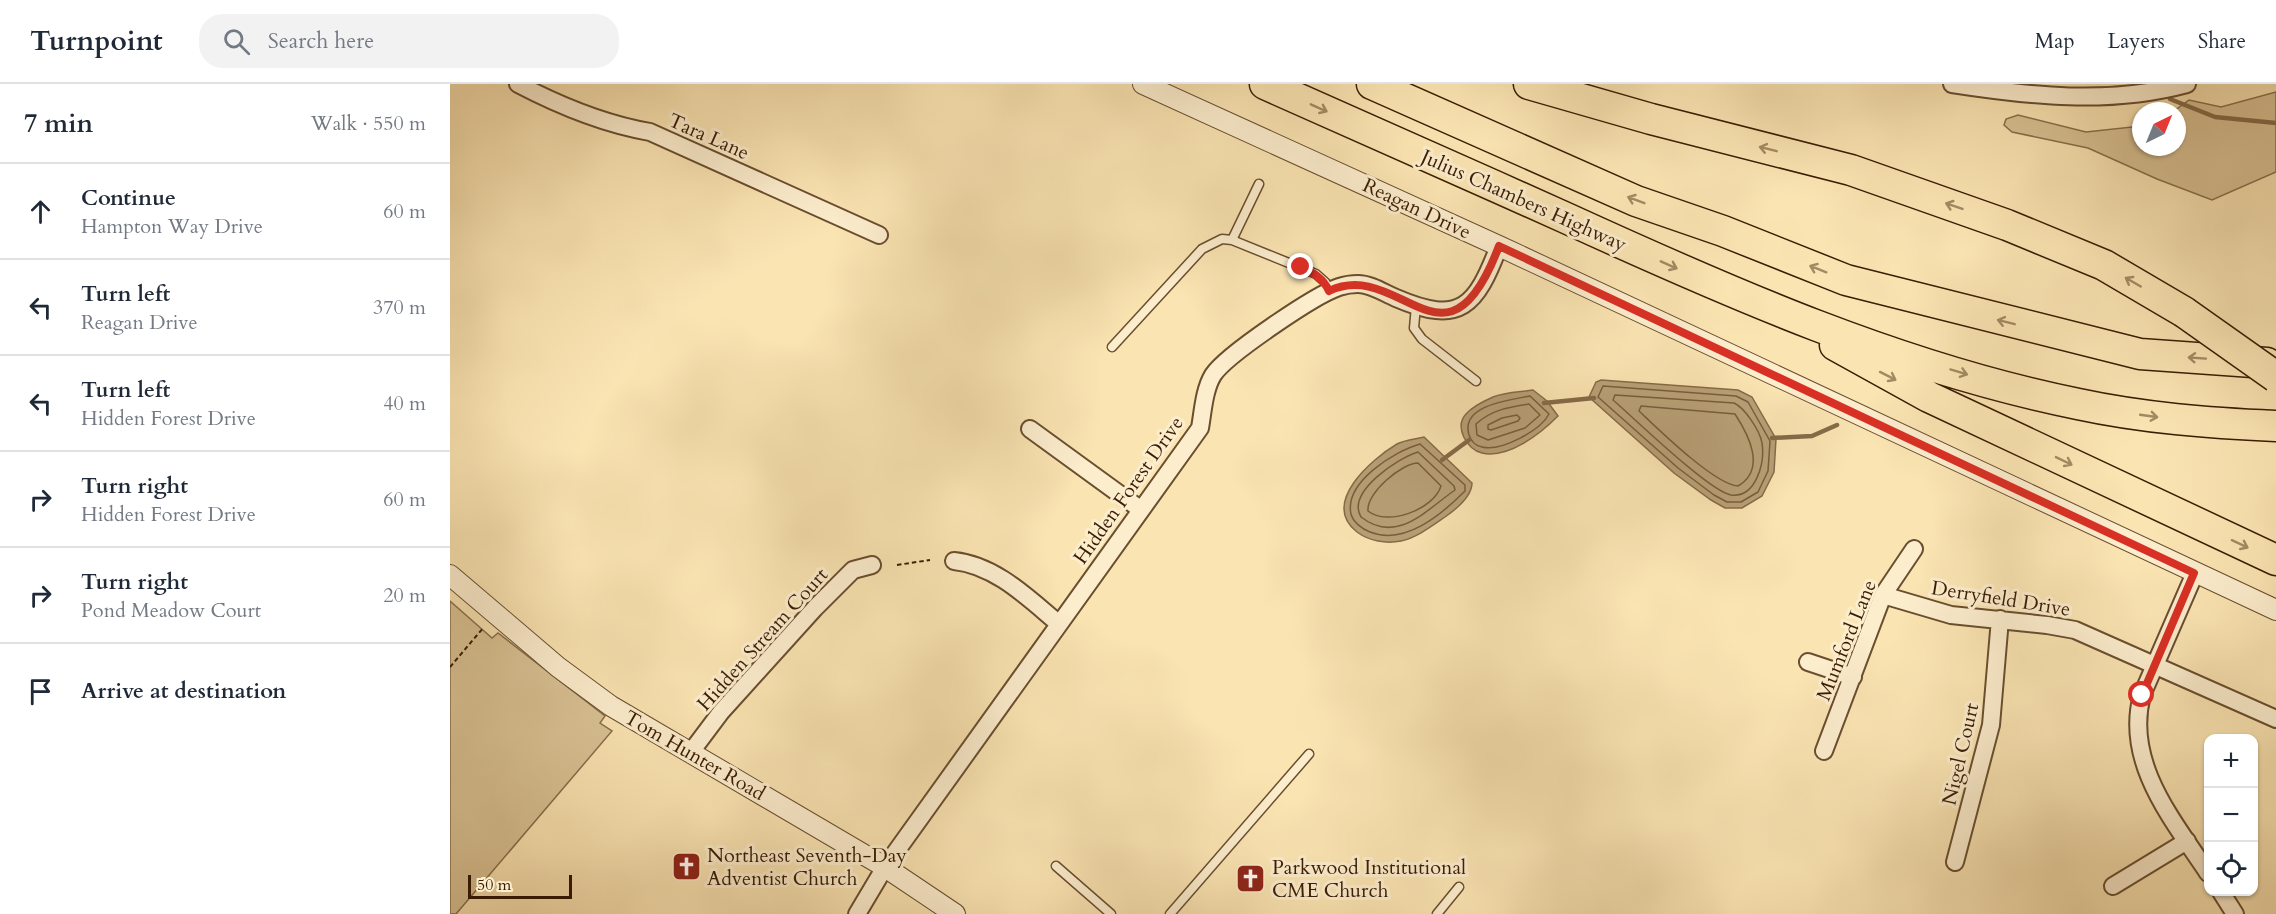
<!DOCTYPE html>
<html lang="en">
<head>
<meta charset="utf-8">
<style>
	:root { --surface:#fff; --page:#f2f2f3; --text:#1f2937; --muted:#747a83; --line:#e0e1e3 }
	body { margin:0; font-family:Cardo,serif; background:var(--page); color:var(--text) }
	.controls { position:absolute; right:18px; bottom:18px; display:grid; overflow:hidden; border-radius:12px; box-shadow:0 2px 4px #0004 }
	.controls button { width:54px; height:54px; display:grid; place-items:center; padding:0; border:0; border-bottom:2px solid var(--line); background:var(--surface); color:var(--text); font:30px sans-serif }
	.compass { position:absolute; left:1682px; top:18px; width:54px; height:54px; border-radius:50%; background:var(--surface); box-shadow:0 2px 4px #0004; rotate:43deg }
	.scale { position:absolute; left:18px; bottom:15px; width:104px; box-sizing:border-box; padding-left:6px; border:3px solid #391c03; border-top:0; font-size:16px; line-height:21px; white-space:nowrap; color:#391c03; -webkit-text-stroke:4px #fcedcd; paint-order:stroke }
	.stop { position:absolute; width:18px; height:18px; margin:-14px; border:4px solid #d93025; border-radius:50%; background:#fff }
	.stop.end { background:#d93025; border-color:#fff; box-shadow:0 2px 6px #0008 }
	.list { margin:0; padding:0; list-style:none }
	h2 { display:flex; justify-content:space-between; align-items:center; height:78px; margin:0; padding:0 24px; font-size:26px }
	h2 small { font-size:20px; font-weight:400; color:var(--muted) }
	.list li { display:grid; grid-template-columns:39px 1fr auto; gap:18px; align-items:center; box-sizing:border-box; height:96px; padding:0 24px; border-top:2px solid var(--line) }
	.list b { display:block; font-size:22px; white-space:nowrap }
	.list p { margin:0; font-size:20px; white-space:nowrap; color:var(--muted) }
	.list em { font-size:20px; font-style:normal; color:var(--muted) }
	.icon { flex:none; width:33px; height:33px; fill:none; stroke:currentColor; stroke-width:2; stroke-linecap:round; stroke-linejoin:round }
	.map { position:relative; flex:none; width:1826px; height:830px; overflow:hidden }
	header { display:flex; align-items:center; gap:36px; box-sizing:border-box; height:84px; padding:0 30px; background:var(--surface); border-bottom:2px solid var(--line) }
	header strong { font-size:28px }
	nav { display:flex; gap:33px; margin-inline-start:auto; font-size:21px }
	.search { width:420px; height:54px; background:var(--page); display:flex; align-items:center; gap:15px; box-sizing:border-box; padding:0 21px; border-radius:24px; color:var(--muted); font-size:22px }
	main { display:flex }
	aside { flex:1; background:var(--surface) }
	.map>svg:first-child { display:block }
</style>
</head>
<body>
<header>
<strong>Turnpoint</strong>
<div class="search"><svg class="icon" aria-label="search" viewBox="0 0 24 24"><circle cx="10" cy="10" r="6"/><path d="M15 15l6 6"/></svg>Search here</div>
<nav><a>Map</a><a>Layers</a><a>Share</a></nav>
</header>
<main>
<aside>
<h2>7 min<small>Walk · 550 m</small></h2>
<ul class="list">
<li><svg class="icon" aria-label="ahead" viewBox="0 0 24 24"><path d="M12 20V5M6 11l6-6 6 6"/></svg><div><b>Continue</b><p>Hampton Way Drive</p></div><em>60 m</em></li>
<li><svg class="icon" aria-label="left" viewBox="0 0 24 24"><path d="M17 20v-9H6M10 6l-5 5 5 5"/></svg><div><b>Turn left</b><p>Reagan Drive</p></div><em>370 m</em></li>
<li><svg class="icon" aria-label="left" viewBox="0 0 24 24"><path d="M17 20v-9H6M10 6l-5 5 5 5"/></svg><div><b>Turn left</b><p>Hidden Forest Drive</p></div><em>40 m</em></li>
<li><svg class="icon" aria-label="right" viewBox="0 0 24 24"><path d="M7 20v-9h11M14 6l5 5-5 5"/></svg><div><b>Turn right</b><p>Hidden Forest Drive</p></div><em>60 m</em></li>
<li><svg class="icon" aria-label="right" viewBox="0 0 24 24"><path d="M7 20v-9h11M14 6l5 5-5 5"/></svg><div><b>Turn right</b><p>Pond Meadow Court</p></div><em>20 m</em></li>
<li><svg class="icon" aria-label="arrive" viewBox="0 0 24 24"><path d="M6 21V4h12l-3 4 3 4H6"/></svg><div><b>Arrive at destination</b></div></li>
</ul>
</aside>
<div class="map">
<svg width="1826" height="830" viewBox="0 0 1826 830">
	<rect width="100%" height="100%" fill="#fae4b2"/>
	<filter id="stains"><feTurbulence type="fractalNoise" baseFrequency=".00333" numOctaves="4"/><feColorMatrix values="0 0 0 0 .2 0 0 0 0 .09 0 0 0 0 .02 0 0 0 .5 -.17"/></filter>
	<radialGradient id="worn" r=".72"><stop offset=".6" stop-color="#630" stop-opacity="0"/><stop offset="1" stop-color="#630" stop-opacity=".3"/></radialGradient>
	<path fill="#d9c294" stroke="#896f4c" stroke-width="1.5" d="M1826 8V88L1762 116 1707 95 1638 64 1562 48 1554 41 1556 35 1568 31 1636 48 1691 42V63H1727V27H1724L1739 16 1771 23Z
		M0 517 42 554 48 549 155 632 150 639 162 647 6 830H0Z"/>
	<path fill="#b8a076" stroke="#856b48" stroke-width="1.5" d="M1151 296 1288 306 1302 313 1326 355 1324 388 1312 412 1292 424H1275L1261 416 1224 389 1139 313 1146 298Z
		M1083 306 1097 317 1108 332C1091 349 1059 375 1032 369 1017 366 1004 343 1016 330 1022 323 1034 317 1043 313 1055 308 1071 308 1083 306Z
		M974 353 1022 399C1022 413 1005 426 995 433 982 442 966 454 951 457 936 460 919 457 907 448 870 419 922 375 947 360 954 356 966 355 974 353Z"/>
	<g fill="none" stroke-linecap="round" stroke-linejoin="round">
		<path stroke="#785e3c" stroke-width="1.5" d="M1153 302 1286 312 1298 318 1320 357 1318 387 1308 408 1291 418H1277L1264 411 1228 384 1148 313Z
			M1165 311 1284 319C1295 324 1310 347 1312 359 1315 379 1306 414 1281 411 1259 407 1184 334 1163 316Z
			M1080 312 1099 330C1091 346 1051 368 1032 363 1026 362 1021 357 1019 351 1010 321 1060 316 1080 312Z
			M1079 320 1090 331 1075 344 1038 356 1027 351 1026 340C1041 326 1059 323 1079 320Z
			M1191 322 1285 330C1298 350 1317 385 1288 402 1265 401 1207 344 1189 327Z
			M1067 331 1070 334 1068 337 1041 346 1038 345V341L1052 334Z
			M970 360 1015 401V407C992 430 955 462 920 448 912 445 903 438 901 430 894 398 945 367 970 360Z
			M968 368 1004 402 1005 406C976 426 947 461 911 433 896 408 948 374 968 368Z
			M968 379 991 402C984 425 938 443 918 427 916 409 952 379 968 379Z"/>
		<path stroke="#856b48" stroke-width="4.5" d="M1720 15 1765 33 1826 39
			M1094 319 1144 314
			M1322 354 1362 352 1387 341
			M992 376 1019 356"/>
		<defs>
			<path id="service" d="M782 156 809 100
				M966 222 964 244 972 255 1026 297
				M662 263 752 165 772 155 782 156 866 190 875 198 880 207
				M606 782 661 830
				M720 830 859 670
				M987 830 1009 803"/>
			<path id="minor" d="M68 0C110 22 153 40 200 48L429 151
				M1502 0C1580 12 1659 21 1737 0
				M580 345 690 425
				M504 477C545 481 578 514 608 539
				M1745 489 1692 611C1674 679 1723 736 1758 789
				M1433 511 1501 531 1597 541 1625 546 1826 635
				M1358 578 1403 593
				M1374 667 1433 511 1464 465
				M241 668 271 628 365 524 403 486 422 481
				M1505 778 1541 641 1550 535
				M1663 802 1737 757
				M1771 808 1785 830
				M407 830 435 783 750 344C753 327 754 306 763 291 776 271 865 211 889 203 895 201 902 200 908 200 921 200 934 209 946 214 1011 242 1026 222 1049 162"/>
			<path id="tertiary" d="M693 0 1049 162 1826 526
				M0 491 108 583 161 622 435 783 505 830"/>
			<path id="motorway" d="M815 0C916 45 1016 89 1116 134 1280 209 1450 284 1628 320 1693 334 1759 339 1826 342
				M922 0 1186 117 1273 147 1396 196 1690 270 1817 279
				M1079 0 1201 35 1401 86 1557 141 1654 181 1734 228
				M1385 261 1479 313 1826 476"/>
		</defs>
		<use href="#service" stroke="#694e2f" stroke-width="11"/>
		<use href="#minor" stroke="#694e2f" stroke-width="20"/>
		<use href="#tertiary" stroke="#694e2f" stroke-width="22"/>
		<use href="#motorway" stroke="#391c03" stroke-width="33"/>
		<path stroke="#391c03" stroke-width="2" stroke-dasharray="4.5 3" stroke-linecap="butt" d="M447 481 480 476
			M0 583 34 543"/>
		<use href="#service" stroke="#fcedcd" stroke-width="8"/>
		<use href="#minor" stroke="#fcedcd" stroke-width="16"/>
		<use href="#tertiary" stroke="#fcedcd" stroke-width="20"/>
		<use href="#motorway" stroke="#fae4b2" stroke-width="30"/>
		<defs>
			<path id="motorway-bridge" d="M1734 228 1826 293"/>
		</defs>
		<use href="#motorway-bridge" stroke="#391c03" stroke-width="33" stroke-linecap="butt"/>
		<use href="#motorway-bridge" stroke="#fae4b2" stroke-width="30"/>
	</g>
	<defs><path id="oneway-shaft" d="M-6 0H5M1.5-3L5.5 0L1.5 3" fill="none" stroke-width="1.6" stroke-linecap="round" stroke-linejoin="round" transform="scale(1.5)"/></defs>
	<g stroke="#a38a63">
		<use href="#oneway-shaft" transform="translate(869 24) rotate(24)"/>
		<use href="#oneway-shaft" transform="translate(1318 65) rotate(-166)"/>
		<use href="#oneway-shaft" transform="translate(1186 116) rotate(-159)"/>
		<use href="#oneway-shaft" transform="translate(1504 122) rotate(-161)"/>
		<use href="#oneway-shaft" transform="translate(1219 181) rotate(24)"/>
		<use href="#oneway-shaft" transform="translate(1368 185) rotate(-158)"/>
		<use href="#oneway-shaft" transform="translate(1683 198) rotate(-150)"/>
		<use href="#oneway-shaft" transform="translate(1556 238) rotate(-166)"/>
		<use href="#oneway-shaft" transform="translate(1747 274) rotate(-176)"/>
		<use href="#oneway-shaft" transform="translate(1509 288) rotate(17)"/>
		<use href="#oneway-shaft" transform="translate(1438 292) rotate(27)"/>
		<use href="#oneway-shaft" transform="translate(1699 332) rotate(8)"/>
		<use href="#oneway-shaft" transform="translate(1614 377) rotate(26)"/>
		<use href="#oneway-shaft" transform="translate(1790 460) rotate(25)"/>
	</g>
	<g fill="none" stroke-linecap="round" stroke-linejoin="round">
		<path stroke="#d93025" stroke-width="8" d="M851 183C864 189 873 194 879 207 951 173 996 302 1049 162L1744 489 1692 611"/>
	</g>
	<defs>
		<symbol id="church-square" viewBox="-11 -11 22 22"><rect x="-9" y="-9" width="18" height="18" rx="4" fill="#8f2418" stroke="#fcedcd"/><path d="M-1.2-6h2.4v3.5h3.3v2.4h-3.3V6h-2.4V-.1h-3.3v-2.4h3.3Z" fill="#fff"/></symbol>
	</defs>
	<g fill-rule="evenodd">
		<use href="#church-square" x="220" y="766" width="33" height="33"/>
		<use href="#church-square" x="784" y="778" width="33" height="33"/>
	</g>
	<g text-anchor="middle" stroke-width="6" stroke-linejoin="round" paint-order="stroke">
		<g font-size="20" fill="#391c03" stroke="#fcedcd">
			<text transform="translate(259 52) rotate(24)" y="7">Tara Lane</text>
			<text transform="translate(1074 116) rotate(24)" y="7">Julius Chambers Highway</text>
			<text transform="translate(967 124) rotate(25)" y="7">Reagan Drive</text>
			<text transform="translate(678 406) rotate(-55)" y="7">Hidden Forest Drive</text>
			<text transform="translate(1551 514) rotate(9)" y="7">Derryfield Drive</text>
			<text transform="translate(312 555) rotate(-48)" y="7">Hidden Stream Court</text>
			<text transform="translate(1396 556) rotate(-68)" y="7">Mumford Lane</text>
			<text transform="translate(1510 670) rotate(-77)" y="7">Nigel Court</text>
			<text transform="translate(245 671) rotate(30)" y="7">Tom Hunter Road</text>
		</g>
		<g font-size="20" fill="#391c03" stroke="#fcedcd" text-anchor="start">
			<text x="257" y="778">Northeast Seventh-Day<tspan x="257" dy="23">Adventist Church</tspan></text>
			<text x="822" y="790">Parkwood Institutional<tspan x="822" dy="23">CME Church</tspan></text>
		</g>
	</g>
	<rect width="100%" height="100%" filter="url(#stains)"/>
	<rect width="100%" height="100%" fill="url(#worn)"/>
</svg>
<div class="controls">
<button>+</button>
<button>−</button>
<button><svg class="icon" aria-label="locate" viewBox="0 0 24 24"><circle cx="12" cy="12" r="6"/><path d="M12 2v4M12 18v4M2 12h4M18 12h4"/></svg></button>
</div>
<svg class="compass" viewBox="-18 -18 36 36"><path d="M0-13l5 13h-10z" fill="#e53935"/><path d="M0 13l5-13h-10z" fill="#747a83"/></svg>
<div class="scale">50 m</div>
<div class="stop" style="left:1692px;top:611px"></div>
<div class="stop end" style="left:851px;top:183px"></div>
</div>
</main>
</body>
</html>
